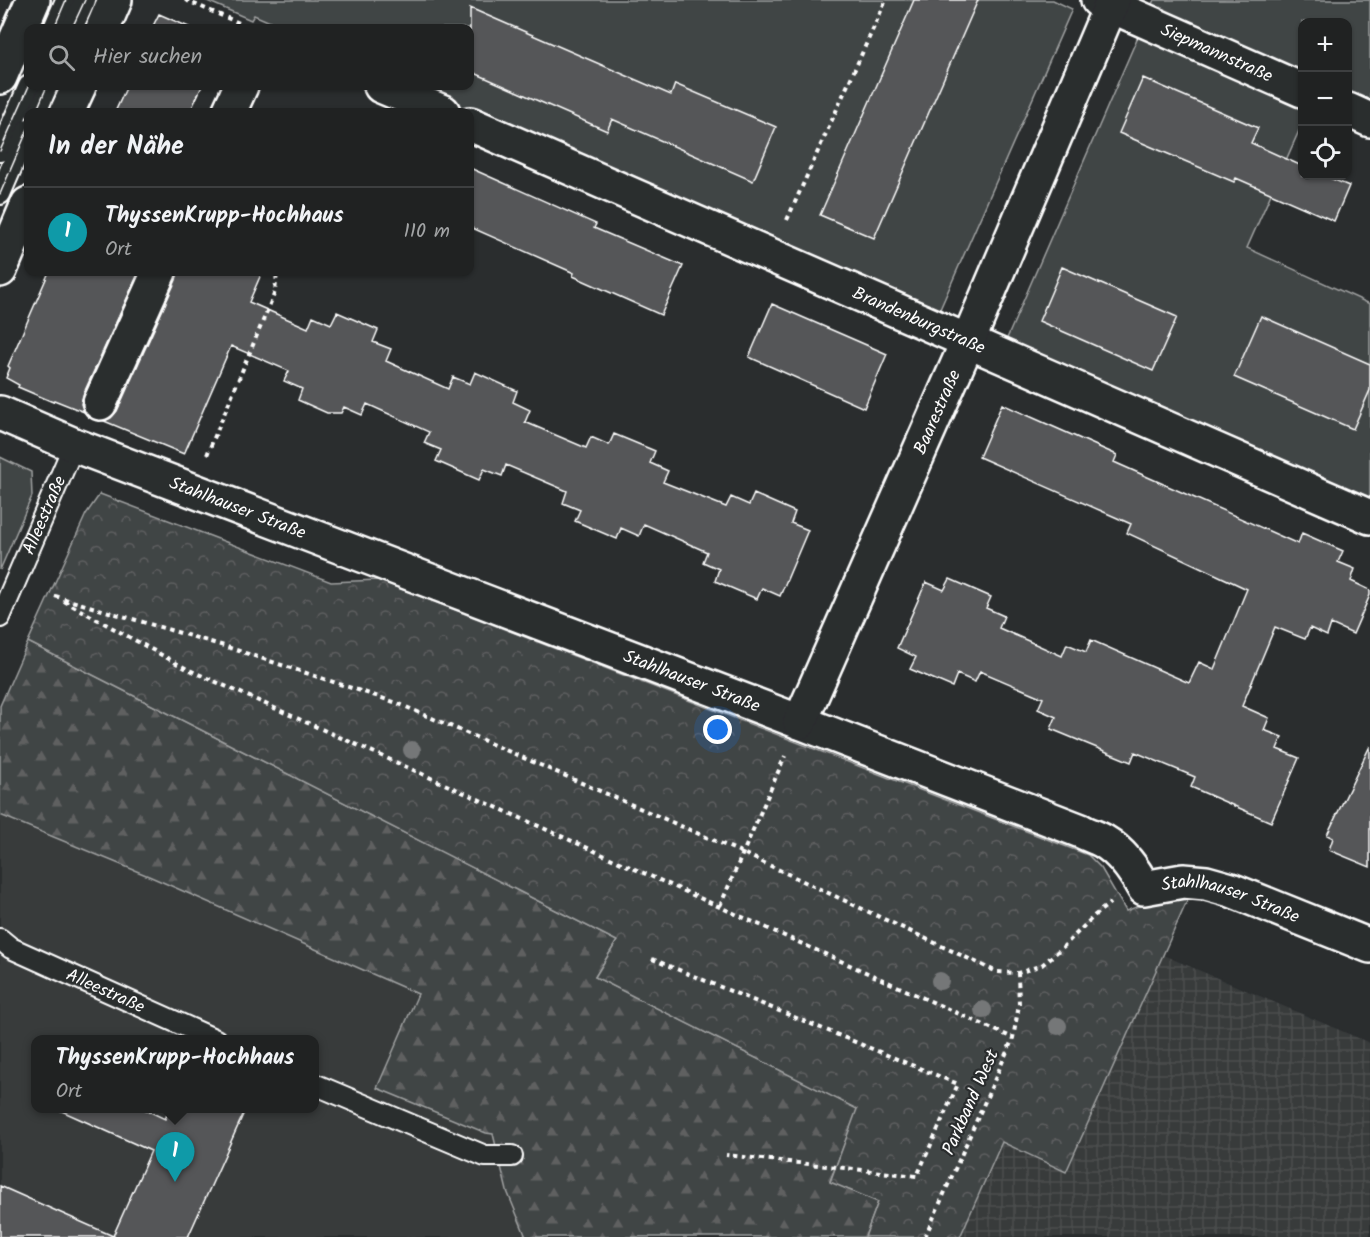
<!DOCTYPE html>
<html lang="de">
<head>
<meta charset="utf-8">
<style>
	:root { --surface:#202222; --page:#282a2a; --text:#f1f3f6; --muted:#a2a4a5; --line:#3d3f40; --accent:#1a73e8 }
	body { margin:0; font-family:Kalam,sans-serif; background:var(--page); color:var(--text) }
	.controls { position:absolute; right:18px; top:18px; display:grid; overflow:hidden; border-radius:12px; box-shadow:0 2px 4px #0004 }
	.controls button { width:54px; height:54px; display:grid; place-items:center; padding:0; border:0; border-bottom:2px solid var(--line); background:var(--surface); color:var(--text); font:30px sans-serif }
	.you { position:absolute; left:718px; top:730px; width:21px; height:21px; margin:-15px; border:4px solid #fff; border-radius:50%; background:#1a73e8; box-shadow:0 0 0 9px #1a73e833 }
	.badge { display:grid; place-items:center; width:39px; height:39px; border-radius:50%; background:var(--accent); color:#fff; font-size:20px; font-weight:700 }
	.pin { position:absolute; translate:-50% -50px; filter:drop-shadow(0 2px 3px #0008) }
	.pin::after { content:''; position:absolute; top:32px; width:21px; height:18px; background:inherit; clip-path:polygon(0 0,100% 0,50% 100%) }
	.popup { position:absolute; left:31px; top:1035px; width:288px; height:78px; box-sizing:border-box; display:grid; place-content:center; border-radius:12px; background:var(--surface); filter:drop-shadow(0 2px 4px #0005); font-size:20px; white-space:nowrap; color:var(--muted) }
	.popup b { font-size:22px; color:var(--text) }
	.popup::after { content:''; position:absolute; left:50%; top:100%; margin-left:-12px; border:12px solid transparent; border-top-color:var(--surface) }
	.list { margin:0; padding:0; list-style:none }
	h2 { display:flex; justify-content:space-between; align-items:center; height:78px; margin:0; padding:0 24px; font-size:26px }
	h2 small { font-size:20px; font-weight:400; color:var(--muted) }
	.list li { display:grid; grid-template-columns:39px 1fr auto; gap:18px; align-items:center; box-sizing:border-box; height:90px; padding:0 24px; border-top:2px solid var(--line) }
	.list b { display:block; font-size:22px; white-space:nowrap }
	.list p { margin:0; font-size:20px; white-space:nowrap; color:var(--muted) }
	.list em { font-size:20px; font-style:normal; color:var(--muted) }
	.icon { flex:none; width:33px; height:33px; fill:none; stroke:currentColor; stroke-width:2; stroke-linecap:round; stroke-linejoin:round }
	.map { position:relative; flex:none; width:1370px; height:1237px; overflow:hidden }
	.search { position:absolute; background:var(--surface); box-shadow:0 2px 4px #0004; left:24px; top:24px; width:450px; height:66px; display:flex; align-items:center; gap:15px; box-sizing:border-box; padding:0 21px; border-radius:12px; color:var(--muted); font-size:22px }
	.panel { position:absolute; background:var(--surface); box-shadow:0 2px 4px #0004; left:24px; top:108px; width:450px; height:168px; border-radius:12px }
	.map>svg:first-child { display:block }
</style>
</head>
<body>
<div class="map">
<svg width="1370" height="1237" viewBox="0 0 1370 1237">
	<defs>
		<pattern id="industrial-grid" width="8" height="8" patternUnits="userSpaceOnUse" patternTransform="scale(1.5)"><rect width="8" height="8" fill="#373a3b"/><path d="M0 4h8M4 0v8" fill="none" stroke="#4b4e4f"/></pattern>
		<pattern id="forest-firs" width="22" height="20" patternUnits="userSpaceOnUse" patternTransform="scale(1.5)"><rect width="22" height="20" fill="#414445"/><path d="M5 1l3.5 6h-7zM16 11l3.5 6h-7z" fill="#5e6061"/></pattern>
		<pattern id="park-crowns" width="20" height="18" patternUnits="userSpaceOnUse" patternTransform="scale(1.5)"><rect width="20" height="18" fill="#414445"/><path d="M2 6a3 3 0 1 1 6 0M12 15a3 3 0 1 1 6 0" fill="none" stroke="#5e6061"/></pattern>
	</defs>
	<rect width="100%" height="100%" fill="#2a2d2e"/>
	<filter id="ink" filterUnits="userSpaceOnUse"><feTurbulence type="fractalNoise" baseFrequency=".0167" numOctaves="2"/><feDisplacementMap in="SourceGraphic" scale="12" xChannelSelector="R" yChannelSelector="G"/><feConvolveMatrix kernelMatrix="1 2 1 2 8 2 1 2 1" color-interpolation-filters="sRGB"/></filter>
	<g filter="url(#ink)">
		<path fill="#373a3b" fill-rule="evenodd" d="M0 815 151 877 419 994 377 1088 485 1133 493 1134 507 1191 526 1237H0ZM36 1040H314V1108H36Z"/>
		<path fill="url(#industrial-grid)" d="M1163 955 1370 1043V1237H960L1002 1142 1066 1171Z"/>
		<path fill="#414445" stroke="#a0a2a2" stroke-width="1.5" d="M205 0H1053L1072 9 937 316 413 86H470V28H284L254 15 251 20Z
			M1154 0H1370V104L1348 94V22H1302V74L1151 6Z
			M1139 34 1302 104V124L1247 248 1370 304V500L1005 343Z
			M0 457 31 472 32 496 0 570Z"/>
		<path fill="url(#forest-firs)" stroke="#a0a2a2" stroke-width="1.5" d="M28 642 617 941 595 977 858 1109 830 1181 878 1202 865 1237H526L507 1191 493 1134 486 1133 377 1088 418 994 151 877 0 815V706Z"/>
		<path fill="url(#park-crowns)" stroke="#a0a2a2" stroke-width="1.5" d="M100 494 331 582 378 580 1088 855 1101 868 1126 911C1150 901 1162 898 1188 899L1066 1172 1002 1142 960 1237H865L878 1202 830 1182 857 1109 595 977 617 941 28 642 86 514Z"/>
		<path fill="#555758" stroke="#fff" stroke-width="1.5" d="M914 0H978L874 238 820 215Z
			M470 8 671 95 675 84 776 127 753 181 612 119 607 131 470 71Z
			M159 14 191 28H152Z
			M1143 78 1258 128 1251 143 1302 166V176H1325L1349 186 1334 221 1236 178 1234 182 1119 133Z
			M127 86H202L190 112H115Z
			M470 168 596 224 594 228 683 266 661 315 573 276 574 273 470 227Z
			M1062 267 1177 317 1153 371 1039 321Z
			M49 272H139L83 395 81 404 84 412 54 400 53 402 18 387 19 385 6 378 10 368 8 366Z
			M178 272H262L249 302 308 328 313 316 331 324 337 312 378 330 373 342 391 349 386 361 448 389 453 377 470 384 475 372 517 391 513 402 530 410 525 422 586 448 591 437 609 445 614 434 655 451 650 463 668 471 663 482 726 507 731 497 749 505 754 494 795 512 791 523 808 530 780 596 762 588 757 599 715 581 719 569 703 562 707 552 644 524 639 536 621 528 617 539 575 521 580 510 563 503 567 491 506 465 502 476 484 469 479 480 436 461 441 450 424 443 429 432 367 404 362 415 344 407 341 413H327L298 400 302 389 284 381 289 371 231 346 184 454 104 421 111 418 117 411 176 280Z
			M772 304 887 354 864 408 749 357Z
			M1261 316 1370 364V390L1353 429 1234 377Z
			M1002 404 1117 455 1114 462 1298 544 1302 533 1343 551 1338 562 1355 569 1351 581 1370 590V595L1353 634 1331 624 1327 636 1310 628 1305 639 1275 627 1242 706 1269 718 1264 730 1282 737 1277 749 1299 758 1271 822 1191 787 1195 777 1135 752 1131 762 1051 729 1056 717 1038 709 1043 698 980 671 975 682 957 674 952 687 910 669 916 657 897 648 926 582 944 590 950 579 991 597 986 608 1004 616 999 628 1062 656 1067 644 1086 652 1091 640 1189 683 1199 662 1214 669 1247 589 1127 533 1131 524 979 457Z
			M1370 746V867L1329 850 1333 838 1327 835Z
			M55 1108H142L165 1119 170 1108H246L188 1237H0V1186L113 1236 151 1151Z"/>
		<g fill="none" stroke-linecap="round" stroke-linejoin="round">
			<defs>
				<g id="lane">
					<path d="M54 28 66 0"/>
					<path d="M72 28 85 0"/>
					<path d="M36 112 47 86"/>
					<path d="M0 151 29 86"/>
					<path d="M0 194 28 129"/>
					<path id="s1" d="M0 617 74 445"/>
					<path id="s2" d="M0 939 11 948 216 1040"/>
					<path d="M314 1084 485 1156H512"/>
				</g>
				<g id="street">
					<path id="s3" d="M1098 0 1302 90"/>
					<path d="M381 86 443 112"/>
					<path d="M1348 110 1370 120"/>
					<path d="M229 112 241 86"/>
					<path id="s4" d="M470 124 1370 517"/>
					<path d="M100 403 159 272"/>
					<path id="s5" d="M0 413 74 445 800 722 1081 831C1088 835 1096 837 1103 841 1122 852 1134 870 1144 888L1183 881 1206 883 1231 890 1370 946"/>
					<path id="s6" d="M800 722 968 341 1113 0"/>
				</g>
				<path id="secondary" d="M103 28 115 0
					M0 77 33 0
					M67 112 79 86
					M0 270 28 204"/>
			</defs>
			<use href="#lane" stroke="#fff" stroke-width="24"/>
			<use href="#street" stroke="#fff" stroke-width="38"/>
			<use href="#secondary" stroke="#fff" stroke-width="38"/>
			<path stroke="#fff" stroke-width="4" stroke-dasharray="4.5 4.5" stroke-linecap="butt" d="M185 0 251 28
				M787 220 886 0
				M207 455 275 292 277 272
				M55 596 224 646 397 703 743 853 997 972 1018 973 1042 965 1064 946 1095 915 1110 903
				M64 601 187 669 1013 1038
				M720 906 785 756
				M652 959 958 1084 917 1176 726 1155
				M112 1108 114 1109
				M925 1237 1013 1038 1019 1005 1018 973"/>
			<use href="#lane" stroke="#2a2d2e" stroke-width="20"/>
			<use href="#street" stroke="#2a2d2e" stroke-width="33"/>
			<use href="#secondary" stroke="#2a2d2e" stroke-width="33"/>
			<path stroke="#fff" stroke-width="1.5" d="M54 28 66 0
				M72 28 85 0
				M36 112 47 86
				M0 151 29 86
				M0 194 28 129"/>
		</g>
		<g fill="#757778">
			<circle cx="412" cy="750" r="9"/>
			<circle cx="940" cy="981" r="9"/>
			<circle cx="983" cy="1010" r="9"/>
			<circle cx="1058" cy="1026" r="9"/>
		</g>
	</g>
	<g text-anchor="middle" stroke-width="4.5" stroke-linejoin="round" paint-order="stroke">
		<g font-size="18" fill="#fff" stroke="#2a2d2e">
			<text dy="6" stroke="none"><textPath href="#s3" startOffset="130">Siepmannstraße</textPath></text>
			<text dy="6" stroke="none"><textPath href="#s4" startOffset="490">Brandenburgstraße</textPath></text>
			<text dy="6" stroke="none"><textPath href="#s6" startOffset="339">Baarestraße</textPath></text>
			<text dy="6" stroke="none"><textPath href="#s5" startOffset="256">Stahlhauser Straße</textPath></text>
			<text dy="6" stroke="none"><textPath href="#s1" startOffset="111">Alleestraße</textPath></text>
			<text dy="6" stroke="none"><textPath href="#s5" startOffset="742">Stahlhauser Straße</textPath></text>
			<text dy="6" stroke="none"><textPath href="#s5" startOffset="1336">Stahlhauser Straße</textPath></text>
			<text dy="6" stroke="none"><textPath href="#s2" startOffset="118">Alleestraße</textPath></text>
			<text transform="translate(970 1102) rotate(-66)" y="6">Parkband West</text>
		</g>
	</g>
</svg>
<div class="controls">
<button>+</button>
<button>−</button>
<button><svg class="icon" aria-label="locate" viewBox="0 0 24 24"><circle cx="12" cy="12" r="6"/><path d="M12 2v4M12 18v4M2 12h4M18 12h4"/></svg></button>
</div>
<div class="you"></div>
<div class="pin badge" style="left:175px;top:1182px;background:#0f9aa8">1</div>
<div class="popup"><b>ThyssenKrupp-Hochhaus</b>Ort</div>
<div class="search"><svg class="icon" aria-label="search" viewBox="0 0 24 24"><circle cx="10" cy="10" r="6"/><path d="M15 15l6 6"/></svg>Hier suchen</div>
<section class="panel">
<h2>In der Nähe<small></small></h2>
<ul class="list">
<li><span class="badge" style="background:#0f9aa8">1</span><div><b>ThyssenKrupp-Hochhaus</b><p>Ort</p></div><em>110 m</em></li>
</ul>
</section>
</div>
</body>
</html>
